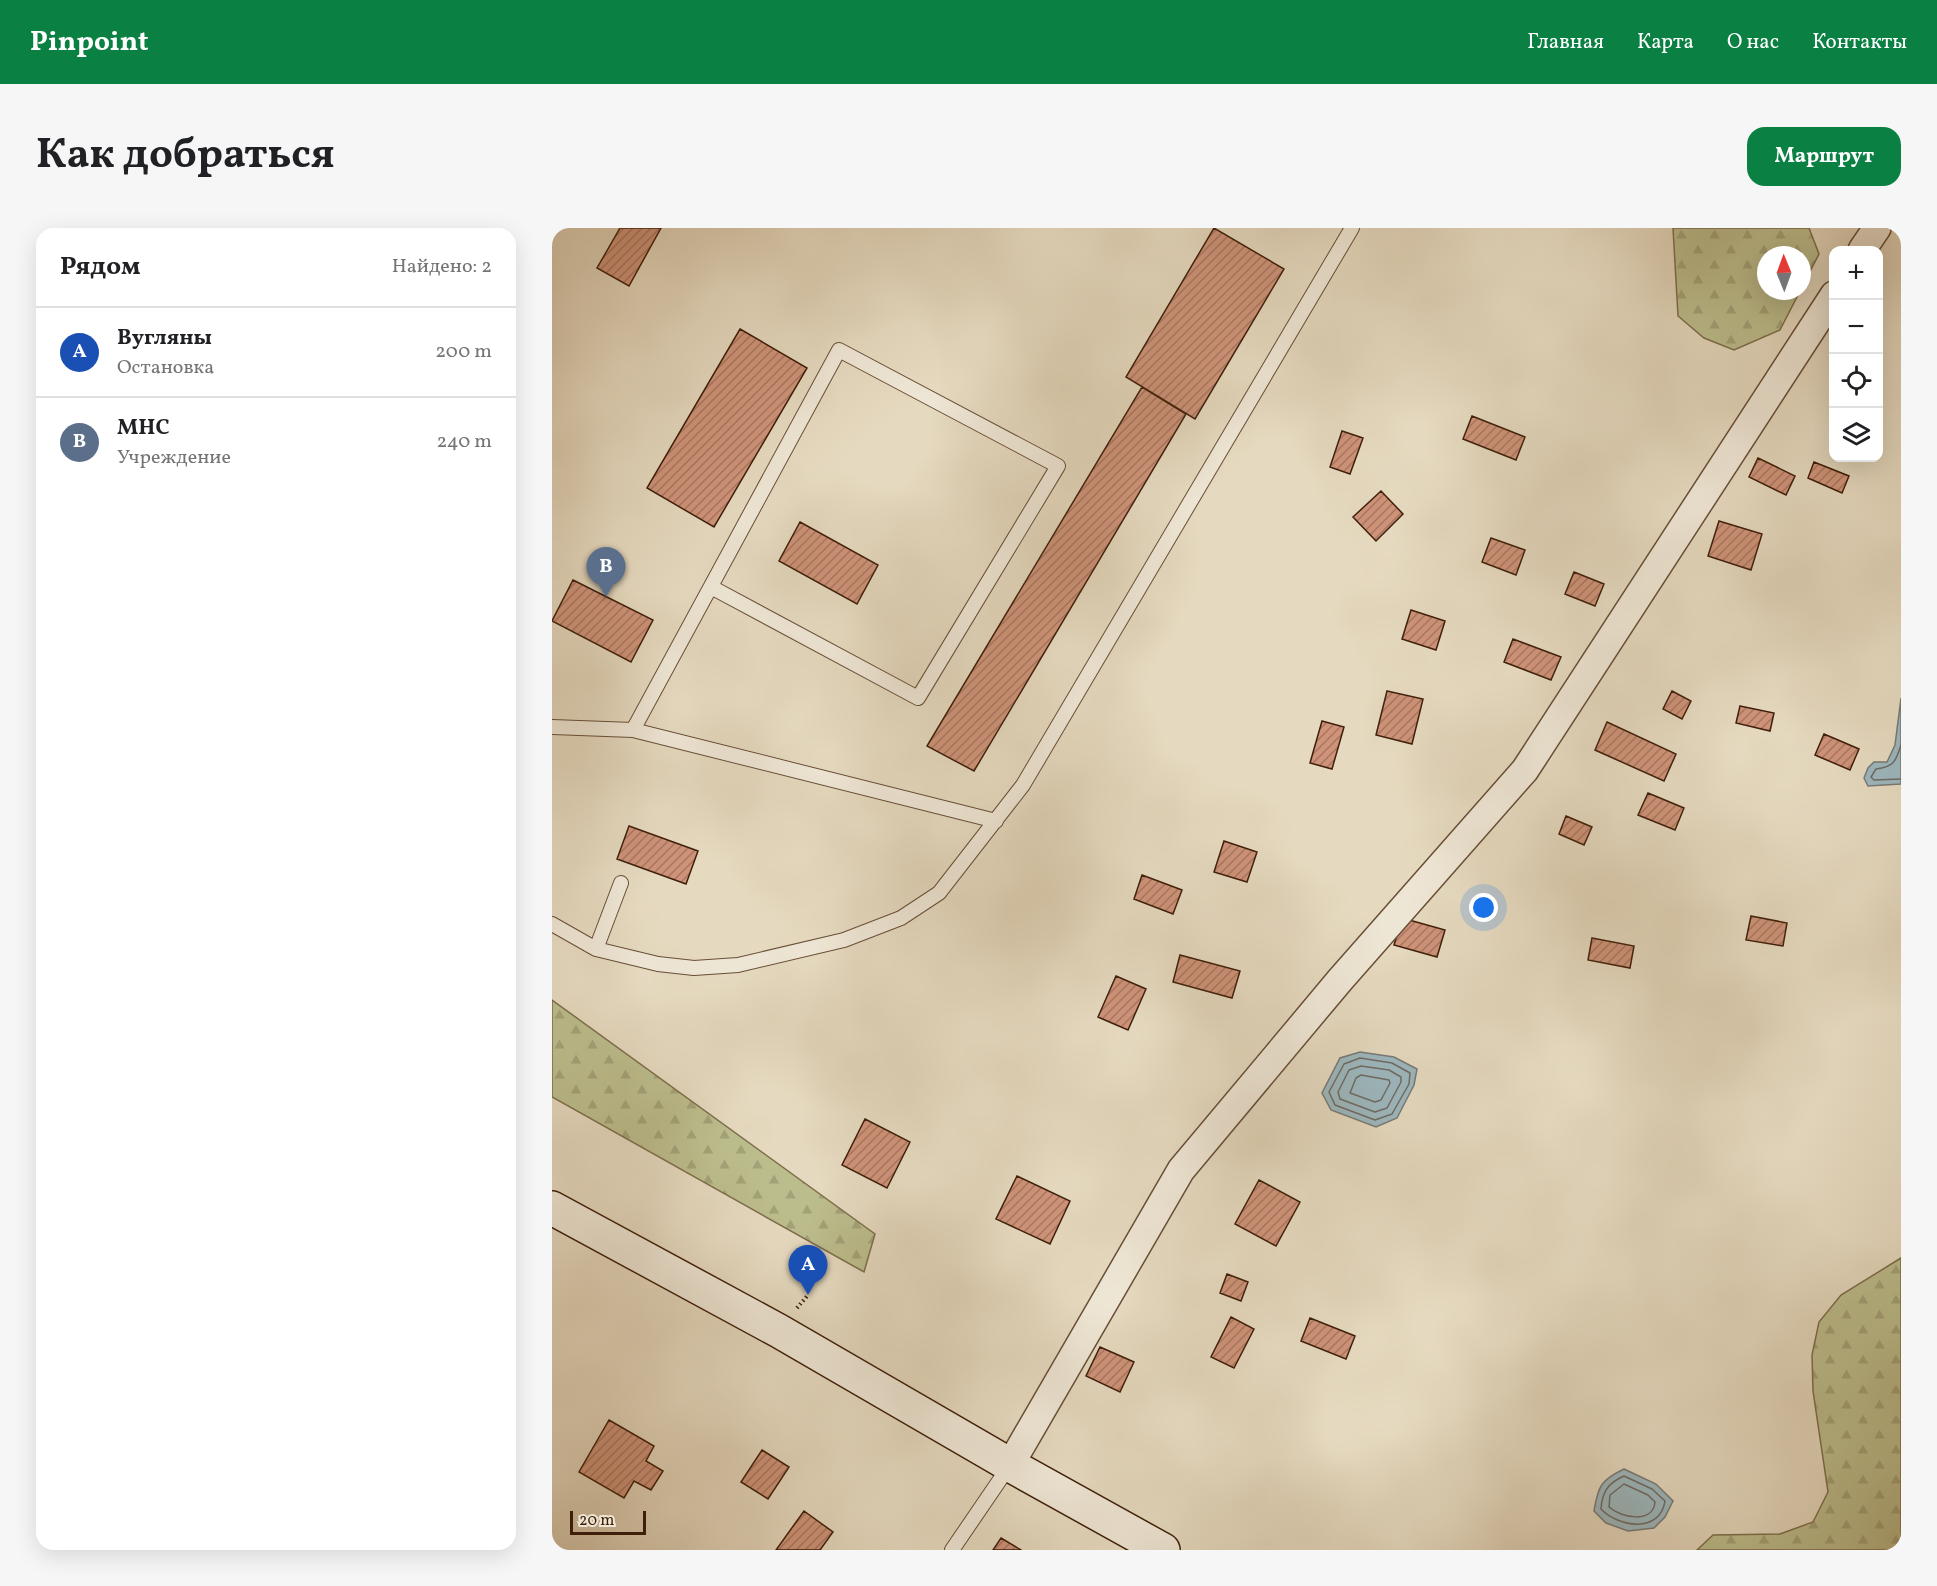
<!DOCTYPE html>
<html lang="ru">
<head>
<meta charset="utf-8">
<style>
	:root { --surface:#fff; --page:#f6f6f6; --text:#202124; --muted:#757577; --line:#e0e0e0; --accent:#0b8043 }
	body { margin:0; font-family:Vollkorn,serif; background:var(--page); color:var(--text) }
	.controls { position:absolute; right:18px; top:18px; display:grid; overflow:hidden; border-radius:12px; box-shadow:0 6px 24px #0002 }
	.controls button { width:54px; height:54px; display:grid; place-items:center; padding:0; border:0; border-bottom:2px solid var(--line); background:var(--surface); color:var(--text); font:30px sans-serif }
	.compass { position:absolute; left:1205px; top:18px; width:54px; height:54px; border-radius:50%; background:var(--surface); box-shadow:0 6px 24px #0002; rotate:359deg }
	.scale { position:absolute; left:18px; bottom:15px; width:76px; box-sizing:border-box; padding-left:6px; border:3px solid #3f1f0a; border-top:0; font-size:16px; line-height:21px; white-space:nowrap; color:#3f1f0a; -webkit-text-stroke:4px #eee6d5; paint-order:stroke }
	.you { position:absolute; left:932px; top:680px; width:21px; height:21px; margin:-15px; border:4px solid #fff; border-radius:50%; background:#1a73e8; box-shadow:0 0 0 9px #1a73e833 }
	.badge { display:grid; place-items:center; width:39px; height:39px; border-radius:50%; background:var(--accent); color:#fff; font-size:20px; font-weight:700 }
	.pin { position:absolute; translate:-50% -50px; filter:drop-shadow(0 2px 3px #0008) }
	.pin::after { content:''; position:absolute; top:32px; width:21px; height:18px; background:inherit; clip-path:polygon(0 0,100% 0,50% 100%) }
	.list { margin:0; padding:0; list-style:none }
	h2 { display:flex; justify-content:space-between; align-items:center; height:78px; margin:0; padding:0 24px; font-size:26px }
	h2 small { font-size:20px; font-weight:400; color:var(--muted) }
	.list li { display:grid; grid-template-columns:39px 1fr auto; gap:18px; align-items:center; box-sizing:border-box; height:90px; padding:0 24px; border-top:2px solid var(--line) }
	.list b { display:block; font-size:22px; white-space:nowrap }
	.list p { margin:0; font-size:20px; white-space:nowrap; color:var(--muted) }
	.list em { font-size:20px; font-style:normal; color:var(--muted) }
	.icon { flex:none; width:33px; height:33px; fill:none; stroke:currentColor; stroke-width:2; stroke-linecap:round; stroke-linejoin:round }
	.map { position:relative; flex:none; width:1349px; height:1322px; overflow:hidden; border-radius:18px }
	header { display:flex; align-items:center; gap:36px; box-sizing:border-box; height:84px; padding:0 30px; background:var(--accent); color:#fff }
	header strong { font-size:28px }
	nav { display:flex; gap:33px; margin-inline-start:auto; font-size:21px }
	.intro { display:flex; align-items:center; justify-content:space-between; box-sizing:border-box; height:144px; padding:0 36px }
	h1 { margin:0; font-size:42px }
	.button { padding:15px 27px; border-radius:18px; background:var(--accent); color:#fff; font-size:21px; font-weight:700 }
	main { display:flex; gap:36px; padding:0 36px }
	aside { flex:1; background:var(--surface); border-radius:18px; box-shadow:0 6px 24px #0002 }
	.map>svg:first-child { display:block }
</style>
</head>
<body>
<header>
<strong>Pinpoint</strong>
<nav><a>Главная</a><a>Карта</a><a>О нас</a><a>Контакты</a></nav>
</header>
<div class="intro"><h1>Как добраться</h1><a class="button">Маршрут</a></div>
<main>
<aside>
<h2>Рядом<small>Найдено: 2</small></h2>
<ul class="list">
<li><span class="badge" style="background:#1a4fb4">A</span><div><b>Вугляны</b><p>Остановка</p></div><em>200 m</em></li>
<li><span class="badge" style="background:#5c6f8a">B</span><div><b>МНС</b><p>Учреждение</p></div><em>240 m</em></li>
</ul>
</aside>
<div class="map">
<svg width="1349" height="1322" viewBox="0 0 1349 1322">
	<defs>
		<pattern id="forest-firs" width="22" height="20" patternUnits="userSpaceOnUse" patternTransform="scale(1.5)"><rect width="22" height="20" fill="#bcbd8d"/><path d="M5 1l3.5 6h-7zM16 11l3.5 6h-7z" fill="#a3a278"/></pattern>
		<pattern id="building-hatch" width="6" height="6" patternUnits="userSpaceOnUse" patternTransform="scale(1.5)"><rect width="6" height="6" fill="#ce9379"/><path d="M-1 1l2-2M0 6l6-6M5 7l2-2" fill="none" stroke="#a97761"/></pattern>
	</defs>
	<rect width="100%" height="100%" fill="#e5d9bf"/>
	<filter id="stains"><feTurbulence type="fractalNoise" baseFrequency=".00333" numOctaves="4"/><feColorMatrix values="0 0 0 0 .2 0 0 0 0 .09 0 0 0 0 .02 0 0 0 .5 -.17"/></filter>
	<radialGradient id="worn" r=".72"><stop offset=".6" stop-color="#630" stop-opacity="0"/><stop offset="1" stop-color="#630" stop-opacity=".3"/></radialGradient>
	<path fill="url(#forest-firs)" stroke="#7e6e4c" stroke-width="1.5" d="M1121 0H1257L1267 26 1250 59V27H1214V63H1248L1228 102 1182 122 1152 110 1126 88Z
		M0 772 323 1006 312 1044 0 869Z
		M1349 1030V1322H1145L1161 1307 1228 1306 1261 1294 1276 1264 1261 1163 1260 1127 1267 1094 1289 1067Z"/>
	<path fill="#9cb7be" stroke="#777a76" stroke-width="1.5" d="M1349 470V556L1316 558 1312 550 1316 540 1322 534H1335L1343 517Z
		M808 824 842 829 865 841 862 857 845 890 824 899 779 882 770 865 788 830Z
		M1072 1241 1104 1256 1121 1273 1113 1289 1102 1300 1076 1303 1054 1295 1042 1283C1046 1258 1049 1252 1072 1241Z"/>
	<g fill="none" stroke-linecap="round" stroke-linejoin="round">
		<path stroke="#6e6b64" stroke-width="1.5" d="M1349 517C1344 533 1342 539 1324 541L1319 549 1322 552 1349 551
			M808 830 840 835 858 845 857 856 840 886 823 892 783 877 777 864 792 836Z
			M809 838 837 842 849 849V854L835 880 823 884 788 871 786 864 797 842Z
			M809 847 837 852 838 855 829 872 823 874 798 865 804 850Z
			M1072 1248 1100 1261 1113 1273C1108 1306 1066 1299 1049 1281 1050 1264 1056 1255 1072 1248Z
			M1072 1256 1096 1267 1103 1274C1101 1296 1069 1290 1057 1279L1058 1267Z"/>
	</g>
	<path fill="url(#building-hatch)" stroke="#3f1f0a" stroke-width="1.5" d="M68 0H109L77 58 45 40Z
		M662 0 732 41 643 191 574 149Z
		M188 101 255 140 162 299 95 260Z
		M590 159 634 186 422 543 375 518Z
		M920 188 973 209 964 232 911 211Z
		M790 203 811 210 798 246 778 239Z
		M1206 230 1243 248 1234 267 1197 249Z
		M1262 234 1297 248 1290 265 1256 250Z
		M829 263 851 286 824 313 801 289Z
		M1167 293 1210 306 1199 342 1156 328Z
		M248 294 326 337 305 376 227 333Z
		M939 310 973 322 964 347 930 334Z
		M1022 344 1052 356 1043 378 1013 366Z
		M21 352 101 392 79 434 0 393Z
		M859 382 893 393 884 422 850 411Z
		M961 411 1009 429 999 452 952 434Z
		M835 463 871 471 860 516 824 507Z
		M1120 463 1139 473 1130 491 1111 481Z
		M1188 478 1222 485 1218 503 1184 495Z
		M770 493 792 499 780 541 758 535Z
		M1055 494 1124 526 1112 553 1043 522Z
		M1272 506 1307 521 1298 542 1263 527Z
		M1096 565 1132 580 1123 602 1086 587Z
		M1014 588 1040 599 1032 617 1007 606Z
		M77 598 146 623 134 656 65 631Z
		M672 613 705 624 695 654 662 644Z
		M590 647 630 662 621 686 582 671Z
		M1199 688 1235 695 1231 718 1194 712Z
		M850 690 893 702 885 729 842 717Z
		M1040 710 1082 718 1078 740 1036 732Z
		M628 727 688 743 680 770 621 754Z
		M564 748 594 761 576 802 546 789Z
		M313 891 358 914 335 960 290 937Z
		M465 948 518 973 498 1016 444 991Z
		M707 952 748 974 724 1018 683 996Z
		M675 1046 696 1054 689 1073 668 1065Z
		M679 1089 702 1101 682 1140 659 1129Z
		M758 1090 803 1108 794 1131 749 1113Z
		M548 1119 582 1134 568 1164 534 1148Z
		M57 1192 102 1218 94 1233 111 1243 99 1262 82 1253 72 1270 27 1244Z
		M210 1222 237 1239 216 1271 189 1254Z
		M252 1283 281 1304 268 1322H224Z
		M449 1310 469 1322H441Z"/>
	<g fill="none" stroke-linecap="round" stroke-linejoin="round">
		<defs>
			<path id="lane" d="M0 499 81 502 287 122 506 238 366 470 159 359
				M81 502 444 593
				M0 696 44 721 106 736 142 740 186 737 292 712 349 690 387 665 471 557 800 0
				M44 721 69 655
				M400 1322 458 1237"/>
			<path id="street" d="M1310 22 1325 0
				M458 1237 629 942 788 752 973 542 1282 67"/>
			<path id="secondary" d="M0 980 227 1103 458 1237 611 1322"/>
		</defs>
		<use href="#lane" stroke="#684e37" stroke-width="16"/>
		<use href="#street" stroke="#684e37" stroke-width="30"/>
		<use href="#secondary" stroke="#3f1f0a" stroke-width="36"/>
		<path stroke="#3f1f0a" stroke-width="4" stroke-dasharray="1.5 3" stroke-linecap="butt" d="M245 1080 256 1067"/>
		<use href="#lane" stroke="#eee6d5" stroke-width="14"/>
		<use href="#street" stroke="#eee6d5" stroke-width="27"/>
		<use href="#secondary" stroke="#eee6d5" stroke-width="33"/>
	</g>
	<rect width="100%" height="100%" filter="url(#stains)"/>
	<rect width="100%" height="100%" fill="url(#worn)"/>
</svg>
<div class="controls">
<button>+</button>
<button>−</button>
<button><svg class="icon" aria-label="locate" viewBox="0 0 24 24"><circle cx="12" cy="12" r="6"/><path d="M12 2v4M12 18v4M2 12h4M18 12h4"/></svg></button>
<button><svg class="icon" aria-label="layers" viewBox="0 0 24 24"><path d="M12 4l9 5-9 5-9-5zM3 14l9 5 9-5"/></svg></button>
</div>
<svg class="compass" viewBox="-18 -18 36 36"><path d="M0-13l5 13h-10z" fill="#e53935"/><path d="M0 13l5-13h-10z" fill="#757577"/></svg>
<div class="scale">20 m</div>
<div class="you"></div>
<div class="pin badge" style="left:256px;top:1067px;background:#1a4fb4">A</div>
<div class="pin badge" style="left:54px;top:369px;background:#5c6f8a">B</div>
</div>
</main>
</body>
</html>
